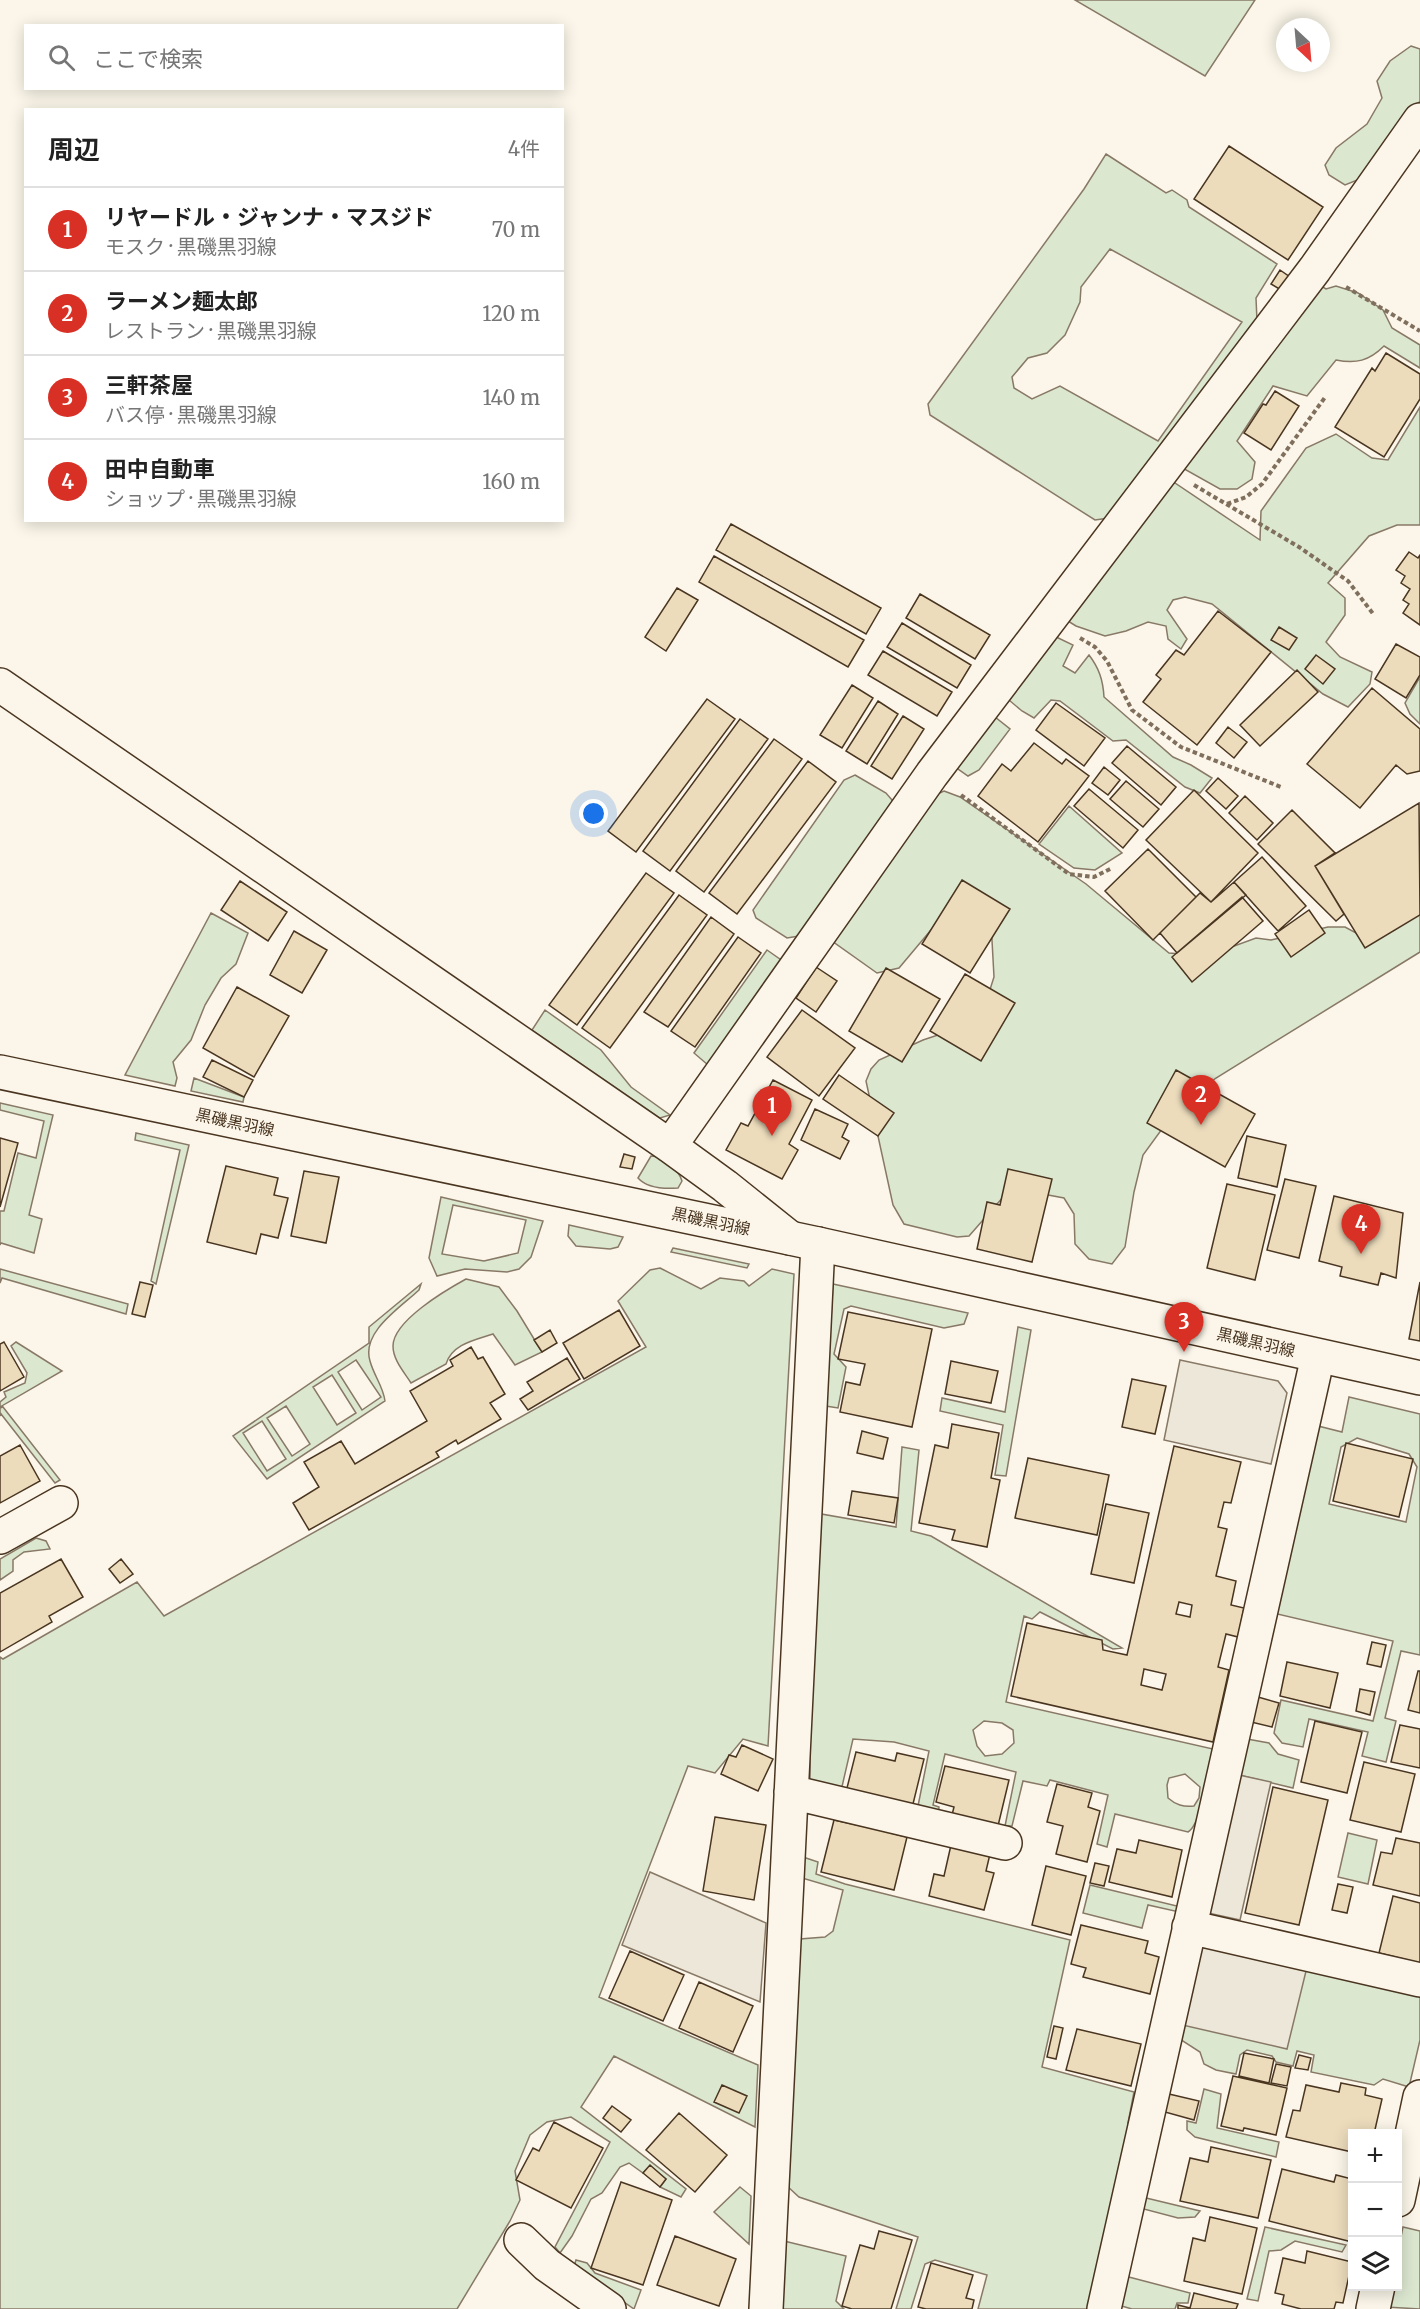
<!DOCTYPE html>
<html lang="ja">
<head>
<meta charset="utf-8">
<style>
	:root { --surface:#fff; --page:#f6f6f6; --text:#222; --muted:#767676; --line:#e0e0e0; --accent:#d93025 }
	body { margin:0; font-family:Merriweather,"Noto Sans JP",serif; background:var(--page); color:var(--text) }
	.controls { position:absolute; right:18px; bottom:18px; display:grid; overflow:hidden; border-radius:0px; box-shadow:0 3px 15px #0003 }
	.controls button { width:54px; height:54px; display:grid; place-items:center; padding:0; border:0; border-bottom:2px solid var(--line); background:var(--surface); color:var(--text); font:30px sans-serif }
	.compass { position:absolute; left:1276px; top:18px; width:54px; height:54px; border-radius:50%; background:var(--surface); box-shadow:0 3px 15px #0003; rotate:154deg }
	.you { position:absolute; left:594px; top:814px; width:21px; height:21px; margin:-15px; border:4px solid #fff; border-radius:50%; background:#1a73e8; box-shadow:0 0 0 9px #1a73e833 }
	.badge { display:grid; place-items:center; width:39px; height:39px; border-radius:50%; background:var(--accent); color:#fff; font-size:20px; font-weight:700 }
	.pin { position:absolute; translate:-50% -50px; filter:drop-shadow(0 2px 3px #0008) }
	.pin::after { content:''; position:absolute; top:32px; width:21px; height:18px; background:inherit; clip-path:polygon(0 0,100% 0,50% 100%) }
	.list { margin:0; padding:0; list-style:none }
	h2 { display:flex; justify-content:space-between; align-items:center; height:78px; margin:0; padding:0 24px; font-size:26px }
	h2 small { font-size:20px; font-weight:400; color:var(--muted) }
	.list li { display:grid; grid-template-columns:39px 1fr auto; gap:18px; align-items:center; box-sizing:border-box; height:84px; padding:0 24px; border-top:2px solid var(--line) }
	.list b { display:block; font-size:22px; white-space:nowrap }
	.list p { margin:0; font-size:20px; white-space:nowrap; color:var(--muted) }
	.list em { font-size:20px; font-style:normal; color:var(--muted) }
	.icon { flex:none; width:33px; height:33px; fill:none; stroke:currentColor; stroke-width:2; stroke-linecap:round; stroke-linejoin:round }
	.map { position:relative; flex:none; width:1420px; height:2309px; overflow:hidden }
	.search { position:absolute; background:var(--surface); box-shadow:0 3px 15px #0003; left:24px; top:24px; width:540px; height:66px; display:flex; align-items:center; gap:15px; box-sizing:border-box; padding:0 21px; border-radius:0px; color:var(--muted); font-size:22px }
	.panel { position:absolute; background:var(--surface); box-shadow:0 3px 15px #0003; left:24px; top:108px; width:540px; height:414px; border-radius:0px }
	.map>svg:first-child { display:block }
</style>
</head>
<body>
<div class="map">
<svg width="1420" height="2309" viewBox="0 0 1420 2309">
	<rect width="100%" height="100%" fill="#fbf6e9"/>
	<path fill="#dce7d0" stroke="#887966" stroke-width="1.5" fill-rule="evenodd" d="M1075 0H1255L1205 76Z
		M1411 46 1420 49V101L1365 177 1345 185 1329 175 1325 165 1336 148 1367 124 1382 98 1377 81 1390 61Z
		M1106 154 1166 193 1172 190 1187 200 1189 207 1277 264 1256 298 1257 321 1109 518 1095 520 930 415 928 404 1084 189ZM1110 249 1242 322 1158 441 1060 386 1032 399 1014 388 1012 377 1028 358 1047 353 1065 335 1080 302 1081 287Z
		M1316 283 1326 289 1336 286 1358 293 1383 310 1392 328 1420 345V368L1384 346C1369 361 1356 364 1336 360L1307 396 1273 386 1237 441 1255 462 1252 479 1237 489H1220L1179 466Z
		M1420 407V525H1397L1369 536 1328 583 1345 598V615L1326 642 1340 657 1372 672 1370 684 1348 707 1323 694 1212 604 1185 597 1173 600 1167 610 1187 639 1181 649 1168 639 1166 626 1148 622 1126 631 1105 636 1076 626 1063 618 1169 479 1260 540 1261 511 1306 448 1336 434 1372 458 1388 460Z
		M1050 634 1073 645 1063 666 1075 673 1089 655C1099 668 1103 680 1104 697L1173 757 1191 765 1212 778 1200 793 1185 787 1126 740 1113 741 1060 701 1051 700 1034 718 1022 711 1003 695Z
		M1420 677V724L1410 714 1405 703Z
		M990 713 1010 729 979 770 968 776 951 764Z
		M855 775 886 793 892 800 890 817 805 935 787 938 756 918 753 910 844 780Z
		M944 791 960 797 1086 884 1169 953 1207 956 1256 938 1271 940 1328 927H1345L1369 940 1420 909V952L1216 1078 1178 1107 1143 1155 1134 1192 1125 1247 1112 1264 1089 1259 1075 1244 1074 1214 1064 1198 1011 1188 969 1236 957 1237 904 1224 893 1205 866 1081 871 1069 879 1060 923 1040 980 1021 994 977 991 922 957 899 899 968 877 973 832 941 924 800Z
		M1069 806 1122 853 1095 870 1074 868 1039 844Z
		M211 913 248 933 236 964 221 978 205 1005 191 1040 173 1062 177 1078 175 1086 125 1075Z
		M767 950 784 962 708 1065 694 1053Z
		M545 1010 601 1050 631 1087 670 1115 660 1118 532 1030Z
		M194 1078 244 1097 243 1102 191 1091Z
		M0 1103 53 1115 29 1215 42 1219 34 1253 1 1243 0 1245V1211H4L18 1153 36 1158 44 1121 0 1110Z
		M136 1133 189 1145 156 1284 151 1281 180 1150 135 1140Z
		M651 1156C663 1156 679 1170 682 1181L678 1188C665 1189 647 1188 638 1178Z
		M441 1197 543 1221 531 1257 519 1269 507 1272 465 1269 437 1276 429 1258ZM453 1205 526 1220 518 1253 484 1261 442 1254Z
		M569 1225 623 1237 618 1247 610 1249 576 1246 568 1236Z
		M673 1248 749 1264 747 1268 671 1252Z
		M660 1268 701 1289 720 1278 744 1281 749 1286 772 1269 794 1274 768 1746 743 1739 715 1773 688 1766 599 1997 758 2065 755 2127 614 2056 581 2107 686 2189 681 2197 660 2187 666 2179 650 2166 643 2173 629 2163 620 2167 602 2193 591 2199 572 2236 560 2253 555 2247 610 2142 571 2117 547 2122 530 2135 515 2171 520 2200 510 2221 457 2309H0V1657L3 1659 137 1582 164 1616 646 1347 618 1301 650 1270Z
		M0 1269 128 1304 126 1314 2 1278 0 1283Z
		M466 1279 499 1287 517 1311 542 1352 515 1365 493 1334C475 1340 452 1344 446 1364L411 1383C404 1372 393 1360 393 1346 393 1321 446 1290 466 1279Z
		M421 1284 419 1290C401 1307 361 1332 370 1361 374 1376 383 1386 385 1401L267 1479 233 1436 369 1343V1327ZM356 1360 381 1397 362 1410 338 1372ZM332 1375 356 1413 337 1425 313 1387ZM286 1406 310 1444 292 1456 267 1418ZM262 1421 286 1459 267 1471 243 1433Z
		M833 1284 968 1313 964 1324 944 1328 851 1306 844 1309 834 1354 846 1367 838 1408 826 1406Z
		M1018 1327 1031 1330 1006 1476 995 1475 1003 1425 940 1411 942 1398 1005 1412Z
		M16 1342 62 1371 0 1407V1402L6 1397 4 1392 25 1383 27 1373 11 1346Z
		M1349 1397 1420 1414V1655L1401 1651 1385 1718 1396 1721 1386 1762 1362 1756 1368 1732 1309 1719 1303 1747 1282 1743 1274 1733 1281 1700 1373 1721 1393 1641 1273 1613 1318 1426 1342 1432ZM1357 1438 1409 1454 1417 1467 1406 1522 1329 1504 1341 1447Z
		M3 1407 60 1480 55 1483 1 1414 0 1416V1408Z
		M902 1447 919 1450 911 1531 931 1536 1122 1648 1113 1649 1040 1612 1032 1619 1024 1616 1006 1702 1213 1749C1209 1766 1202 1824 1188 1832L1115 1814 1107 1847 1097 1844 1108 1795 1050 1780 1047 1786 1023 1781 1012 1826H1005L1016 1772 945 1754 933 1805 939 1807 938 1816 917 1811 929 1751 894 1742 853 1739 841 1791 810 1783V1721L821 1514 896 1527ZM984 1721 1002 1723 1013 1730 1014 1743 1002 1754 985 1756 977 1746 973 1730ZM1185 1774 1200 1787 1199 1798 1194 1806C1183 1807 1176 1805 1168 1798L1167 1785 1169 1778Z
		M36 1538 46 1541 50 1549 24 1552 13 1560V1571L0 1580V1559Z
		M1247 1739 1269 1743 1278 1754 1299 1760 1293 1788 1239 1775Z
		M1348 1833 1377 1840 1368 1884 1338 1877Z
		M803 1857 818 1862 816 1874 845 1884 1070 1940 1042 2067 1134 2092 1128 2123 1134 2139 1092 2309H978L987 2275 935 2260 925 2264 911 2309H896L918 2237 799 2197 786 2185 800 1939 825 1937 833 1931 843 1890 802 1878Z
		M1090 1885 1181 1907 1179 1912 1148 1905 1142 1928 1083 1913Z
		M1307 1967 1420 1993V2040L1409 2087 1383 2079 1374 2085 1311 2072 1314 2055 1297 2051 1293 2066 1276 2062 1272 2056 1247 2050 1240 2055 1236 2074 1216 2070 1204 2064 1200 2052 1175 2036 1178 2024Z
		M1204 2089 1221 2094 1217 2128 1279 2142 1276 2157 1195 2137 1187 2130V2121L1196 2123Z
		M740 2187 751 2196 749 2244 714 2212Z
		M1142 2197 1200 2211 1195 2217 1178 2218 1140 2208Z
		M1265 2227 1346 2245 1342 2252 1295 2241 1281 2250 1269 2251 1258 2301 1247 2299Z
		M1403 2227 1420 2231V2309L1386 2307 1390 2287 1398 2286V2251Z
		M784 2241 846 2256 836 2301 844 2309H780Z
		M576 2260 587 2263 595 2273 641 2290 634 2309 574 2267Z
		M1125 2276 1190 2293 1188 2303H1177L1175 2309H1132L1118 2305Z"/>
	<path fill="#ede7d9" stroke="#887966" stroke-width="1.5" d="M1180 1360 1278 1381 1287 1393 1271 1464 1164 1440Z
		M1239 1775 1271 1782 1240 1920 1208 1913Z
		M650 1872 766 1923 760 2002 622 1945Z
		M1197 1941 1307 1967 1287 2049 1178 2024Z"/>
	<path fill="#ecdcbc" stroke="#4a3520" stroke-width="1.5" fill-rule="evenodd" d="M1229 146 1323 207 1288 260 1194 199Z
		M1280 270 1290 277 1281 290 1271 284Z
		M1386 353 1420 374V399L1384 457 1335 427 1372 368 1375 371Z
		M1275 391 1299 406 1271 450 1244 433 1263 404 1266 405Z
		M731 524 881 608 866 634 716 550Z
		M1409 552 1418 558 1420 555V625L1403 613 1409 604 1403 600 1410 589 1401 583 1405 576 1396 570Z
		M714 556 864 640 848 667 699 582Z
		M677 588 698 600 666 651 645 637Z
		M920 594 990 635 975 659 906 618Z
		M1218 611 1271 652 1197 745 1143 702 1161 679 1156 675 1176 650 1184 655Z
		M902 623 971 665 957 688 887 647Z
		M1279 627 1297 638 1289 650 1271 640Z
		M1396 644 1420 657V675L1406 698 1375 679Z
		M883 651 952 692 937 716 868 675Z
		M1316 655 1335 669 1323 684 1305 669Z
		M1297 670 1318 692 1260 746 1240 725Z
		M852 685 873 698 842 748 820 735Z
		M1372 688 1420 729V771L1407 774 1396 765 1360 808 1307 764Z
		M707 699 735 719 636 852 608 831Z
		M878 701 898 714 867 764 846 751Z
		M1056 703 1105 738 1084 766 1036 730Z
		M903 716 924 729 892 779 871 766Z
		M740 719 768 739 670 871 643 851Z
		M1228 727 1247 742 1234 758 1216 743Z
		M774 739 802 759 704 892 676 871Z
		M1034 743 1062 764 1066 759 1089 776 1038 842 978 796 1002 764 1011 771Z
		M1127 746 1176 787 1161 805 1112 763Z
		M808 761 836 782 737 914 709 893Z
		M1104 767 1120 780 1108 795 1092 783Z
		M1218 778 1238 796 1226 809 1206 791Z
		M1126 781 1159 809 1143 827 1110 799Z
		M1089 789 1138 830 1123 848 1074 806Z
		M1194 790 1258 853 1211 902 1146 840Z
		M1245 796 1273 823 1257 840 1229 813Z
		M1419 803 1420 915 1365 948 1315 866Z
		M1292 810 1335 853 1315 866 1344 914 1336 921 1258 844Z
		M1148 849 1196 897 1153 940 1105 891Z
		M1262 857 1306 906 1278 931 1234 882Z
		M646 873 674 893 577 1025 549 1005Z
		M962 880 1010 909 970 973 922 944Z
		M240 881 287 912 268 941 221 910Z
		M1234 882 1246 895 1177 953 1160 933 1200 893 1211 902Z
		M679 895 707 915 610 1048 582 1028Z
		M1242 897 1263 921 1192 982 1172 957Z
		M1309 910 1325 933 1291 957 1275 934Z
		M711 917 734 934 668 1027 644 1012Z
		M294 931 327 950 302 993 270 975Z
		M738 937 761 953 695 1047 671 1031Z
		M816 967 837 981 816 1012 796 998Z
		M886 968 940 999 902 1062 849 1031Z
		M965 974 1015 1003 981 1061 930 1031Z
		M237 987 289 1016 254 1077 203 1048Z
		M802 1010 855 1048 819 1096 767 1057Z
		M212 1060 253 1080 244 1097 203 1077Z
		M1176 1070 1255 1114 1225 1167 1147 1123Z
		M839 1075 894 1113 878 1136 823 1099Z
		M773 1080 812 1100 789 1144 798 1150 782 1179 726 1150 741 1123 748 1126Z
		M815 1109 848 1124 842 1137 849 1141 840 1159 801 1140Z
		M1247 1136 1286 1145 1277 1187 1238 1178Z
		M0 1138 18 1143 0 1207Z
		M624 1154 635 1157 632 1169 620 1167Z
		M226 1166 278 1178 274 1195 288 1198 278 1238 261 1234 256 1254 207 1242Z
		M1008 1169 1052 1179 1032 1262 977 1249 987 1202 1000 1205Z
		M304 1171 339 1177 326 1243 291 1236Z
		M1285 1179 1316 1186 1299 1258 1267 1250Z
		M1227 1184 1275 1195 1255 1280 1207 1268Z
		M1334 1196 1403 1213 1396 1278 1381 1273 1378 1285 1340 1276 1342 1267 1319 1261Z
		M140 1282 153 1285 145 1317 132 1314Z
		M1420 1282V1341L1409 1339Z
		M619 1310 640 1346 584 1379 563 1343Z
		M848 1312 932 1329 912 1427 840 1412 846 1382 860 1385 865 1364 838 1359Z
		M550 1330 557 1343 542 1352 534 1340Z
		M4 1342 24 1377 0 1391V1344Z
		M471 1347 478 1359 483 1357 505 1394 490 1403 501 1419 458 1444 456 1440 436 1452 439 1457 309 1530 293 1503 319 1487 304 1462 341 1441 355 1464 427 1421 410 1391 453 1366 450 1360Z
		M567 1358 580 1379 528 1410 520 1399 533 1391 527 1382Z
		M951 1361 998 1371 991 1403 945 1394Z
		M1132 1379 1166 1386 1155 1434 1122 1427Z
		M952 1424 999 1433 991 1478 1000 1480 987 1547 952 1540 955 1530 919 1523 935 1445 948 1448Z
		M862 1431 888 1438 883 1459 857 1453Z
		M1346 1443 1413 1459 1399 1517 1333 1501Z
		M20 1445 40 1481 0 1503V1456Z
		M1174 1446 1241 1462 1231 1503 1224 1502 1218 1527 1227 1529 1216 1576 1236 1581 1231 1605 1244 1608 1238 1637 1226 1634 1218 1667 1229 1670 1213 1742 1011 1696 1027 1623 1102 1640 1103 1650 1127 1655ZM1179 1602 1192 1605 1190 1617 1176 1614ZM1144 1669 1166 1674 1162 1690 1141 1685Z
		M1028 1458 1109 1475 1097 1535 1015 1518Z
		M852 1491 898 1498 894 1523 848 1515Z
		M1106 1504 1149 1513 1134 1583 1091 1574Z
		M61 1559 83 1597 49 1616 52 1622 0 1652V1593Z
		M121 1559 133 1574 120 1583 109 1569Z
		M1372 1642 1386 1645 1381 1667 1367 1664Z
		M1287 1662 1338 1673 1330 1708 1280 1696Z
		M1418 1671H1420V1713L1408 1710Z
		M1360 1689 1375 1692 1370 1715 1356 1711Z
		M1258 1697 1279 1703 1272 1727 1251 1722Z
		M1315 1721 1362 1732 1347 1793 1301 1782Z
		M1400 1725 1420 1729V1768L1391 1762Z
		M742 1745 773 1759 758 1791 721 1774 729 1755 736 1757Z
		M856 1752 895 1761 897 1753 924 1759 912 1808 846 1792Z
		M1364 1762 1415 1774 1401 1832 1350 1820Z
		M945 1766 1009 1780 997 1830 951 1819 954 1807 936 1802Z
		M1057 1784 1092 1793 1088 1807 1100 1811 1087 1862 1056 1854 1063 1826 1047 1822Z
		M1273 1787 1328 1800 1299 1925 1245 1913Z
		M715 1817 766 1825 754 1900 703 1891Z
		M834 1820 867 1827 869 1820 891 1833 907 1837 894 1890 821 1872Z
		M1396 1838 1420 1843V1896L1373 1885 1381 1852 1392 1854Z
		M1139 1840 1182 1850 1172 1897 1109 1882 1117 1849 1136 1853Z
		M951 1845 990 1854 986 1871 994 1873 984 1910 929 1896 934 1874 944 1876Z
		M1095 1863 1109 1866 1104 1886 1090 1883Z
		M1046 1866 1086 1876 1071 1935 1032 1925Z
		M1338 1884 1353 1887 1347 1913 1332 1910Z
		M1393 1896 1420 1903V1963L1379 1953Z
		M1081 1925 1148 1941 1145 1953 1159 1957 1150 1994 1083 1977 1086 1968 1071 1964Z
		M630 1951 684 1975 663 2021 609 1998Z
		M699 1982 753 2006 733 2052 679 2028Z
		M1054 2026 1063 2028 1056 2059 1047 2057Z
		M1077 2029 1141 2044 1131 2086 1066 2070Z
		M1244 2053 1274 2059 1269 2083 1239 2076Z
		M1299 2055 1311 2058 1308 2070 1295 2068Z
		M1276 2064 1291 2067 1287 2086 1271 2083Z
		M1233 2076 1287 2088 1276 2135 1244 2128 1243 2131 1221 2126Z
		M1341 2083 1366 2088 1365 2095 1382 2099 1374 2134H1352V2152L1286 2137 1293 2110 1300 2111 1306 2085 1339 2092Z
		M722 2085 747 2096 739 2113 714 2102Z
		M1169 2094 1199 2101 1194 2120 1165 2112Z
		M612 2106 631 2120 621 2132 603 2118Z
		M679 2113 727 2155 695 2192 646 2150Z
		M554 2122 603 2148 571 2208 516 2180 533 2148 539 2151Z
		M1211 2147 1271 2160 1258 2218 1180 2201 1190 2158 1208 2162Z
		M650 2165 666 2179 660 2187 643 2173Z
		M1282 2169 1334 2182 1336 2175 1352 2179V2242L1269 2221Z
		M621 2182 672 2200 643 2285 591 2268Z
		M1210 2217 1257 2228 1242 2294 1184 2281 1193 2238 1205 2241Z
		M879 2231 912 2240 891 2309H852L842 2306 860 2245 874 2249Z
		M675 2236 736 2259 719 2306 657 2285Z
		M1307 2251 1352 2262 1343 2303 1336 2302 1334 2309H1301L1282 2304 1284 2295 1275 2293 1283 2258 1305 2263Z
		M931 2263 973 2275 966 2298 974 2300 972 2309H926L918 2307Z
		M1194 2293 1238 2304 1236 2309H1178V2305L1190 2308Z"/>
	<g fill="none" stroke-linecap="round" stroke-linejoin="round">
		<defs>
			<path id="minor" d="M0 685 670 1146 725 1186 790 1238
				M670 1146 932 774 1315 269 1420 120
				M0 1537 61 1503
				M791 1792 1005 1843
				M1189 1927 1420 1980
				M1398 2200 1420 2097
				M521 2240 547 2265 609 2309
				M766 2309 818 1244
				M1104 2309 1318 1356
				M1373 2309 1378 2286"/>
			<path id="major" d="M0 1072 818 1244 1420 1378"/>
		</defs>
		<use href="#minor" stroke="#4a3520" stroke-width="36"/>
		<use href="#major" stroke="#4a3520" stroke-width="36"/>
		<path stroke="#7f6f5c" stroke-width="4" stroke-dasharray="4.5 3" stroke-linecap="butt" d="M1346 287 1420 331
			M1194 485 1299 547 1348 581 1374 615
			M1227 504 1246 497 1262 484 1326 396
			M1080 638 1095 647 1107 661 1132 710 1181 747 1281 787
			M961 795 1069 874 1094 877 1112 868"/>
		<use href="#minor" stroke="#fbf6e9" stroke-width="33"/>
		<use href="#major" stroke="#fbf6e9" stroke-width="33"/>
	</g>
	<g text-anchor="middle" stroke-width="4.5" stroke-linejoin="round" paint-order="stroke">
		<g font-size="16" fill="#4a3520" stroke="#fbf6e9">
			<text transform="translate(235 1122) rotate(12)" y="6">黒磯黒羽線</text>
			<text transform="translate(711 1221) rotate(12)" y="6">黒磯黒羽線</text>
			<text transform="translate(1256 1342) rotate(13)" y="6">黒磯黒羽線</text>
		</g>
	</g>
</svg>
<div class="controls">
<button>+</button>
<button>−</button>
<button><svg class="icon" aria-label="layers" viewBox="0 0 24 24"><path d="M12 4l9 5-9 5-9-5zM3 14l9 5 9-5"/></svg></button>
</div>
<svg class="compass" viewBox="-18 -18 36 36"><path d="M0-13l5 13h-10z" fill="#e53935"/><path d="M0 13l5-13h-10z" fill="#767676"/></svg>
<div class="you"></div>
<div class="pin badge" style="left:772px;top:1136px">1</div>
<div class="pin badge" style="left:1201px;top:1125px">2</div>
<div class="pin badge" style="left:1184px;top:1352px">3</div>
<div class="pin badge" style="left:1361px;top:1254px">4</div>
<div class="search"><svg class="icon" aria-label="search" viewBox="0 0 24 24"><circle cx="10" cy="10" r="6"/><path d="M15 15l6 6"/></svg>ここで検索</div>
<section class="panel">
<h2>周辺<small>4件</small></h2>
<ul class="list">
<li><span class="badge">1</span><div><b>リヤードル・ジャンナ・マスジド</b><p>モスク · 黒磯黒羽線</p></div><em>70 m</em></li>
<li><span class="badge">2</span><div><b>ラーメン麺太郎</b><p>レストラン · 黒磯黒羽線</p></div><em>120 m</em></li>
<li><span class="badge">3</span><div><b>三軒茶屋</b><p>バス停 · 黒磯黒羽線</p></div><em>140 m</em></li>
<li><span class="badge">4</span><div><b>田中自動車</b><p>ショップ · 黒磯黒羽線</p></div><em>160 m</em></li>
</ul>
</section>
</div>
</body>
</html>
